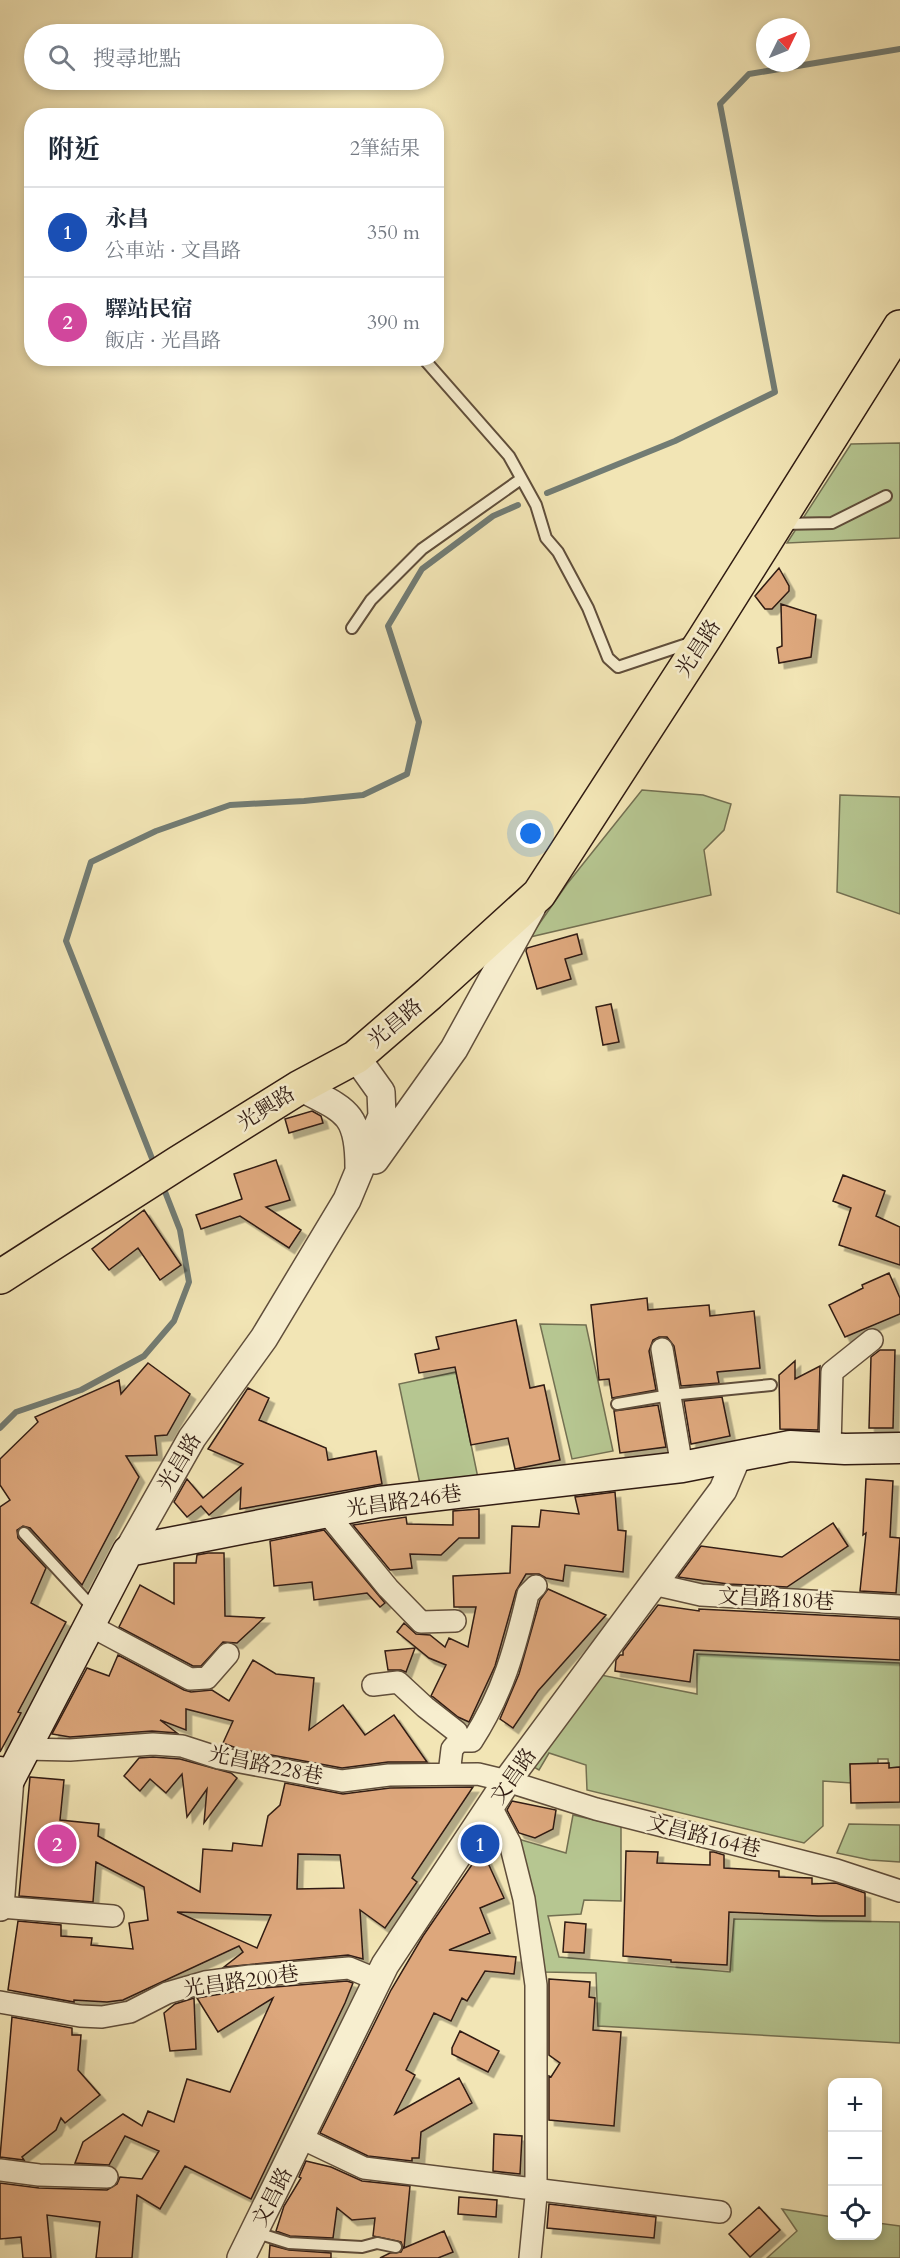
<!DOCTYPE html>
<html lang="zh-TW">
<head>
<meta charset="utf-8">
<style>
	:root { --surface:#fff; --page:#f6f6f7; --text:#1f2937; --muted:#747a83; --line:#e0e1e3; --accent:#b45309 }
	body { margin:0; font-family:Cardo,"Noto Serif TC",serif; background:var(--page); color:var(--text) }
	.controls { position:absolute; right:18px; bottom:18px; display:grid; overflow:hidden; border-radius:12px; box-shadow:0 3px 9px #0003 }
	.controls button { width:54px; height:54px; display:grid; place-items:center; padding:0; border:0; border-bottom:2px solid var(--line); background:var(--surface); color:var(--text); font:30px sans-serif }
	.compass { position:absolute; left:756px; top:18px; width:54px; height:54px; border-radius:50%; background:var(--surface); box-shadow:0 3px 9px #0003; rotate:47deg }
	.you { position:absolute; left:531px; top:834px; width:21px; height:21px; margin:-15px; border:4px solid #fff; border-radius:50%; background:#1a73e8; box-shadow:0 0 0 9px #1a73e833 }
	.badge { display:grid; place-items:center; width:39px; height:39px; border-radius:50%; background:var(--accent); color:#fff; font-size:20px; font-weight:700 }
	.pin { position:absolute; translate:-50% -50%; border:3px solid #fff; box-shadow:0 2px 6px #0006 }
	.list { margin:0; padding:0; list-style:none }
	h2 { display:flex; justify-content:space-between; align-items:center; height:78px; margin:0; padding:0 24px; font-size:26px }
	h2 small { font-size:20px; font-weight:400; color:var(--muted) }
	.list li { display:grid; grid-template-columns:39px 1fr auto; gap:18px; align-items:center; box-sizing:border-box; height:90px; padding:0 24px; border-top:2px solid var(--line) }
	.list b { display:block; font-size:22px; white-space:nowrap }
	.list p { margin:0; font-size:20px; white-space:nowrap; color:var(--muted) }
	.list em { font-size:20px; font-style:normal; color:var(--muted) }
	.icon { flex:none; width:33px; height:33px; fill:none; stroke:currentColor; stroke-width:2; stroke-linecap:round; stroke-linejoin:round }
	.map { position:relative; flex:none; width:900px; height:2258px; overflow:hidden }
	.search { position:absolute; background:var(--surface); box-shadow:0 3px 9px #0003; left:24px; top:24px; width:420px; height:66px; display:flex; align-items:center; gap:15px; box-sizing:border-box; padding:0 21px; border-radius:33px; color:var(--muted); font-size:22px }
	.panel { position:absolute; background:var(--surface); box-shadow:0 3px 9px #0003; left:24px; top:108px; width:420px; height:258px; border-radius:24px }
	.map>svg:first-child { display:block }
</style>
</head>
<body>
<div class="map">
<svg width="900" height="2258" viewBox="0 0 900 2258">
	<defs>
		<filter id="shadow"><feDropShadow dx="5.5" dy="5.5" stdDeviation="0" flood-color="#0004"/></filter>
	</defs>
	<rect width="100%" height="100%" fill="#f2e5b5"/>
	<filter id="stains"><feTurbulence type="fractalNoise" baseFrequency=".00333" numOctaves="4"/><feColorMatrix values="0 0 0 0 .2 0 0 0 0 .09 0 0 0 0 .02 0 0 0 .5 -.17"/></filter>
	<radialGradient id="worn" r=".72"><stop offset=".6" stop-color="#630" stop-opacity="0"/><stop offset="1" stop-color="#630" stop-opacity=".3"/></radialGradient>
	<path fill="#b6c691" stroke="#737052" stroke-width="1.5" d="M900 443V538L787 543 851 444Z
		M642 790 703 795 731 804 724 830 704 850 711 895 530 937 567 884Z
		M840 795 900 797V914L837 892Z
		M540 1324 586 1325 613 1451 572 1459Z
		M456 1372 478 1478 421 1489 399 1384Z
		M697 1654 900 1663V1767L889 1768 888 1759H878V1763L850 1764 851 1783 823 1781V1826L804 1843 587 1790 586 1765 549 1753 539 1770 532 1766 601 1675 697 1694Z
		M573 1815 621 1826V1901L584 1900 581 1914 548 1916 559 1957 730 1972 734 1919 900 1922V2043L598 2026 596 1973 544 1972 515 1838 566 1853Z
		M849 1824 900 1825V1862L870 1860 837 1853Z
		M782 2209 832 2217V2236H878V2223L900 2226V2258H767L797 2231Z"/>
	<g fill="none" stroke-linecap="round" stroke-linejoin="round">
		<path stroke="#727c74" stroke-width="6" d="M547 493 675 441 775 392 720 104 749 74 900 49
			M155 1166 66 941 91 862 156 831 230 805 304 801 363 795 407 774 419 722 388 626 422 569 493 516 518 505
			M0 1428 16 1412 81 1390 144 1356 174 1321 189 1282 180 1230 162 1184"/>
	</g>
	<path fill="#dda77c" stroke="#301b12" stroke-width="1.5" fill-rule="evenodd" filter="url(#shadow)" d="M779 568 789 586V591L772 609H765L755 596Z
		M781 604 816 615 811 657 779 663 777 648 782 646Z
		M577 934 582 954 565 959 571 979 537 989 526 951 527 948Z
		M611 1004 619 1042 603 1045 596 1007Z
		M312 1111 321 1116 323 1123 289 1133 285 1119Z
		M276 1160 290 1200 266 1207 301 1230 289 1248 240 1216 201 1229 196 1215 242 1199 234 1174Z
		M843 1175 885 1191 876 1216 900 1227V1265L839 1245 851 1208 833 1201Z
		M144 1210 181 1265 160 1280 138 1248 109 1270 92 1249Z
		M889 1273 900 1298V1314L845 1337 829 1305 863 1288 862 1285Z
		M647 1298 648 1310 709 1305 710 1316 754 1311 760 1368 717 1372 719 1383 681 1386 674 1346 667 1337H659L653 1340 649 1351 656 1390 612 1398 609 1379 599 1380 591 1305Z
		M516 1320 530 1388 544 1385 560 1460 515 1469 508 1438 471 1445 455 1367 419 1373 415 1354 439 1349 436 1337Z
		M880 1350H895L893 1428H869L871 1357Z
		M795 1361V1379L820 1366 818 1430 780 1429 779 1375Z
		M148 1363 190 1394 167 1435 155 1436 157 1455 126 1456 139 1477 82 1585 30 1528 23 1526 17 1530 18 1538 46 1568 31 1603 66 1622 18 1712 21 1713 0 1752V1507L10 1500 0 1485V1459L38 1422 35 1417 119 1380 121 1394Z
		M248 1388 269 1398 259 1420 326 1448 328 1460 376 1451 382 1484 240 1509 241 1488 209 1515 201 1506 187 1517 174 1502 187 1479 203 1498 243 1464 208 1449Z
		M722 1397 730 1436 691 1444 684 1401Z
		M658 1405 666 1447 620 1453 614 1411Z
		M866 1479 893 1481 890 1537 900 1538 896 1593 860 1591 866 1533 863 1535Z
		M615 1492 618 1530 626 1531 623 1572 565 1565 563 1581 546 1578 539 1574H526L516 1591 495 1666 469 1722 458 1717 433 1697 431 1696 446 1665 429 1658 397 1632 404 1623 416 1634 430 1635 445 1647 449 1638 468 1647 476 1607H454L453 1576 510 1573 512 1526 539 1527 541 1510 579 1514 575 1497Z
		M479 1509V1538H459L441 1555 410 1554 412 1568 390 1570 353 1525 406 1517 407 1524 453 1525V1511Z
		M833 1523 848 1546 787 1587 728 1584 678 1577 701 1546 782 1557Z
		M324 1530 385 1603 380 1607 367 1593 314 1600 312 1582 274 1586 270 1541Z
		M208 1553H224L225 1616 264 1618 237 1643 223 1642 201 1666H193L119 1627 140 1585 174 1604V1563H196L197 1555Z
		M548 1589 606 1615 538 1691 513 1728 500 1719 519 1674 540 1600Z
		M658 1605 699 1611V1609L900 1619V1660L694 1650 690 1682 615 1671 616 1660 620 1655H623V1651Z
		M415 1648 406 1672 401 1670H388L385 1651Z
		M118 1655 184 1690 191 1692 212 1690 229 1701 253 1660 276 1674 314 1678 309 1730 343 1705 365 1735 394 1715 427 1762H388L342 1768 239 1749 223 1743 233 1721 186 1709V1730L160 1720 177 1733 152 1731 70 1737 52 1734 87 1668 109 1676Z
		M153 1757 180 1759 231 1773 237 1778 204 1823 207 1789 187 1817 182 1774 166 1793 150 1779 140 1791 124 1776 139 1758Z
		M889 1763V1768L900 1767V1802L851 1803 850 1764Z
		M30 1777 64 1780 60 1820 99 1824 98 1836 200 1892 203 1849 232 1851 233 1843 262 1846 268 1816 280 1805 285 1783 343 1794 390 1788 473 1787 412 1878 417 1882 385 1928 360 1910 363 1959 348 1955 224 1967 243 1952 239 1946 123 2000 107 2002 74 2000V2002L8 1990 18 1921 61 1925V1936L92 1938 91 1945 133 1949 129 1923 148 1920 144 1887 96 1862 93 1902 19 1896ZM298 1854 340 1855 344 1888 297 1889ZM177 1912 271 1915 257 1948Z
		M512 1801 556 1810 553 1829 535 1838 519 1833 507 1810Z
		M482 1850 504 1898 480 1908 490 1933 449 1950 516 1957 514 1974 485 1971 467 2001 462 1998 451 2021 434 2013 406 2070 415 2075 395 2114 459 2078 472 2103 421 2132 419 2158H412V2161L368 2156 320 2133 391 1990 423 1936Z
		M626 1851 658 1852 657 1863 710 1865V1852H714L724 1855V1868L779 1871V1877L812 1878V1884L836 1883 865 1893V1916H818L729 1912 727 1965 671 1962V1960L623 1956Z
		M565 1922 586 1924 584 1953 563 1952Z
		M549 1979 590 1982 589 1997 595 1998 593 2030 621 2032 614 2126 549 2120V2076L551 2077 560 2063 549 2055Z
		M347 1981 353 1983 345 2003 251 2199 185 2166 160 2209 137 2195 132 2258H96L100 2222 47 2215 51 2258H23L21 2237 0 2239V2183L39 2188 107 2190 117 2184 120 2177 142 2179 159 2151 125 2136 109 2165 75 2163 83 2142 123 2114 142 2126 148 2111 174 2122 187 2079 230 2092 273 1998 218 2032 197 1998 251 1989Z
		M194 1998 196 2049 170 2051 164 2013 175 2004Z
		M12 2017 72 2028V2035H81L78 2070 100 2095 65 2123 61 2118 56 2130 22 2157 24 2160 0 2157Z
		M460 2031 499 2051 488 2072 452 2054V2048Z
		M494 2134 522 2136 520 2174 493 2171Z
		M306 2161 331 2167 362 2181 410 2186 404 2248 444 2231 453 2252 438 2258H380L390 2253 401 2252 403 2248 401 2242 373 2236 375 2218 352 2220 337 2208 333 2238 290 2236 276 2231 284 2206 301 2178 299 2177Z
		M459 2197 497 2200 496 2217 458 2214Z
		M549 2204 656 2217 654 2238 547 2228Z
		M759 2207 780 2230 750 2257 729 2234Z
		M270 2245 289 2250 331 2253V2258H269Z"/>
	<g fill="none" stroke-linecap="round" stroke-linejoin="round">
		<defs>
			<path id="service" d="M423 358 509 456 536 505 546 538 558 552 588 608 608 658 618 667 693 642
				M782 524 832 523 886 496
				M352 628 371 600 422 549 521 479
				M617 1404 670 1395 771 1385
				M24 1533 94 1609
				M254 2232 289 2243 362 2247 377 2243 396 2247"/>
			<path id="minor" d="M662 1349 682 1467
				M830 1448 832 1372 872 1340
				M326 1512 388 1588 421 1622 455 1621
				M653 1584 701 1595 900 1606
				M89 1625 190 1679 207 1678 228 1654
				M373 1685 398 1682 425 1707 457 1732 459 1741
				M25 1749 70 1750 153 1744 182 1746 219 1758 342 1781 389 1775 478 1774 507 1781 596 1809 836 1870 900 1891
				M449 1774 452 1749 459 1741H472C503 1693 515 1649 528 1594L536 1586
				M491 1807 510 1843 524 1899 536 1985V2196L530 2258
				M0 1907 113 1916
				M0 2002 80 2016 102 2017 130 2012 167 1993 205 1982 250 1976 349 1968 378 1980
				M301 2138 364 2168 720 2212
				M0 2170 39 2175 107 2177"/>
			<path id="tertiary" d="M300 1087C344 1110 359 1111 359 1167
				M375 1160 454 1049 532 907
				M128 1551 192 1438 264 1338 347 1200 382 1116 381 1092 356 1057
				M0 1907 10 1778
				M241 2258 385 1965 507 1781 723 1490 737 1457"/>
			<path id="secondary" d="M0 1772 10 1778 128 1551 379 1502 682 1467 790 1446 845 1449 900 1448"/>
			<path id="primary" d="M0 1277 178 1163 300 1087 356 1057 429 994 539 894 704 639 900 327"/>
		</defs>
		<use href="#service" stroke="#604e3b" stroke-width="14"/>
		<use href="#minor" stroke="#604e3b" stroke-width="24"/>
		<use href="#tertiary" stroke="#604e3b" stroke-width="30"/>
		<use href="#secondary" stroke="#301b12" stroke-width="33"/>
		<use href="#primary" stroke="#301b12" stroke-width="36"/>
		<use href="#service" stroke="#f7eecf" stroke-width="10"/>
		<use href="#minor" stroke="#f7eecf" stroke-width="21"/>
		<use href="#tertiary" stroke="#f7eecf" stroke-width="27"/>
		<use href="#secondary" stroke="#f7eecf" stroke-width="30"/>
		<use href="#primary" stroke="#f2e5b5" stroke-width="33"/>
	</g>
	<g text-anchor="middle" stroke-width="5" stroke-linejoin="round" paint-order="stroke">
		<g font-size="21" fill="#301b12" stroke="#f7eecf">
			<text transform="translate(698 648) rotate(-57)" y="7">光昌路</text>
			<text transform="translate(395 1023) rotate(-40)" y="7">光昌路</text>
			<text transform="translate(266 1108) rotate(-32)" y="7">光興路</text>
			<text transform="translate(179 1462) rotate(-59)" y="7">光昌路</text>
			<text transform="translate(404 1501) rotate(-8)" y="7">光昌路246巷</text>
			<text transform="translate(776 1599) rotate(3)" y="7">文昌路180巷</text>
			<text transform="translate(266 1765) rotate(12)" y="7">光昌路228巷</text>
			<text transform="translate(513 1776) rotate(-55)" y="7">文昌路</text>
			<text transform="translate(704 1836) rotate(14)" y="7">文昌路164巷</text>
			<text transform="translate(241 1981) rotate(-8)" y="7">光昌路200巷</text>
			<text transform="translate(272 2197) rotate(-63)" y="7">文昌路</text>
		</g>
	</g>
	<rect width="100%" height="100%" filter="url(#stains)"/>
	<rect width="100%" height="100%" fill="url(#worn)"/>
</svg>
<div class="controls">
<button>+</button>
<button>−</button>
<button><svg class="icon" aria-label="locate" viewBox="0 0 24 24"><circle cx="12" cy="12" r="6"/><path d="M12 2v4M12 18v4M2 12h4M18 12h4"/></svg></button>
</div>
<svg class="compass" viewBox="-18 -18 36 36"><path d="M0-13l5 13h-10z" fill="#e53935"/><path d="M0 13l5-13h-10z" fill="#747a83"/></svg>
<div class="you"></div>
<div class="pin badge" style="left:480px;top:1844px;background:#1a4fb4">1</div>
<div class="pin badge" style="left:57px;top:1844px;background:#d1479c">2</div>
<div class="search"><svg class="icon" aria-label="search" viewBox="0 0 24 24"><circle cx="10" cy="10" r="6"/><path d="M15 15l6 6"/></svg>搜尋地點</div>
<section class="panel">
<h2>附近<small>2筆結果</small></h2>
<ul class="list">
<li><span class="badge" style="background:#1a4fb4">1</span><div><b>永昌</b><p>公車站 · 文昌路</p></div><em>350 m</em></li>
<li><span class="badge" style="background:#d1479c">2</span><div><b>驛站民宿</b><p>飯店 · 光昌路</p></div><em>390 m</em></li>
</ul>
</section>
</div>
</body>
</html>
